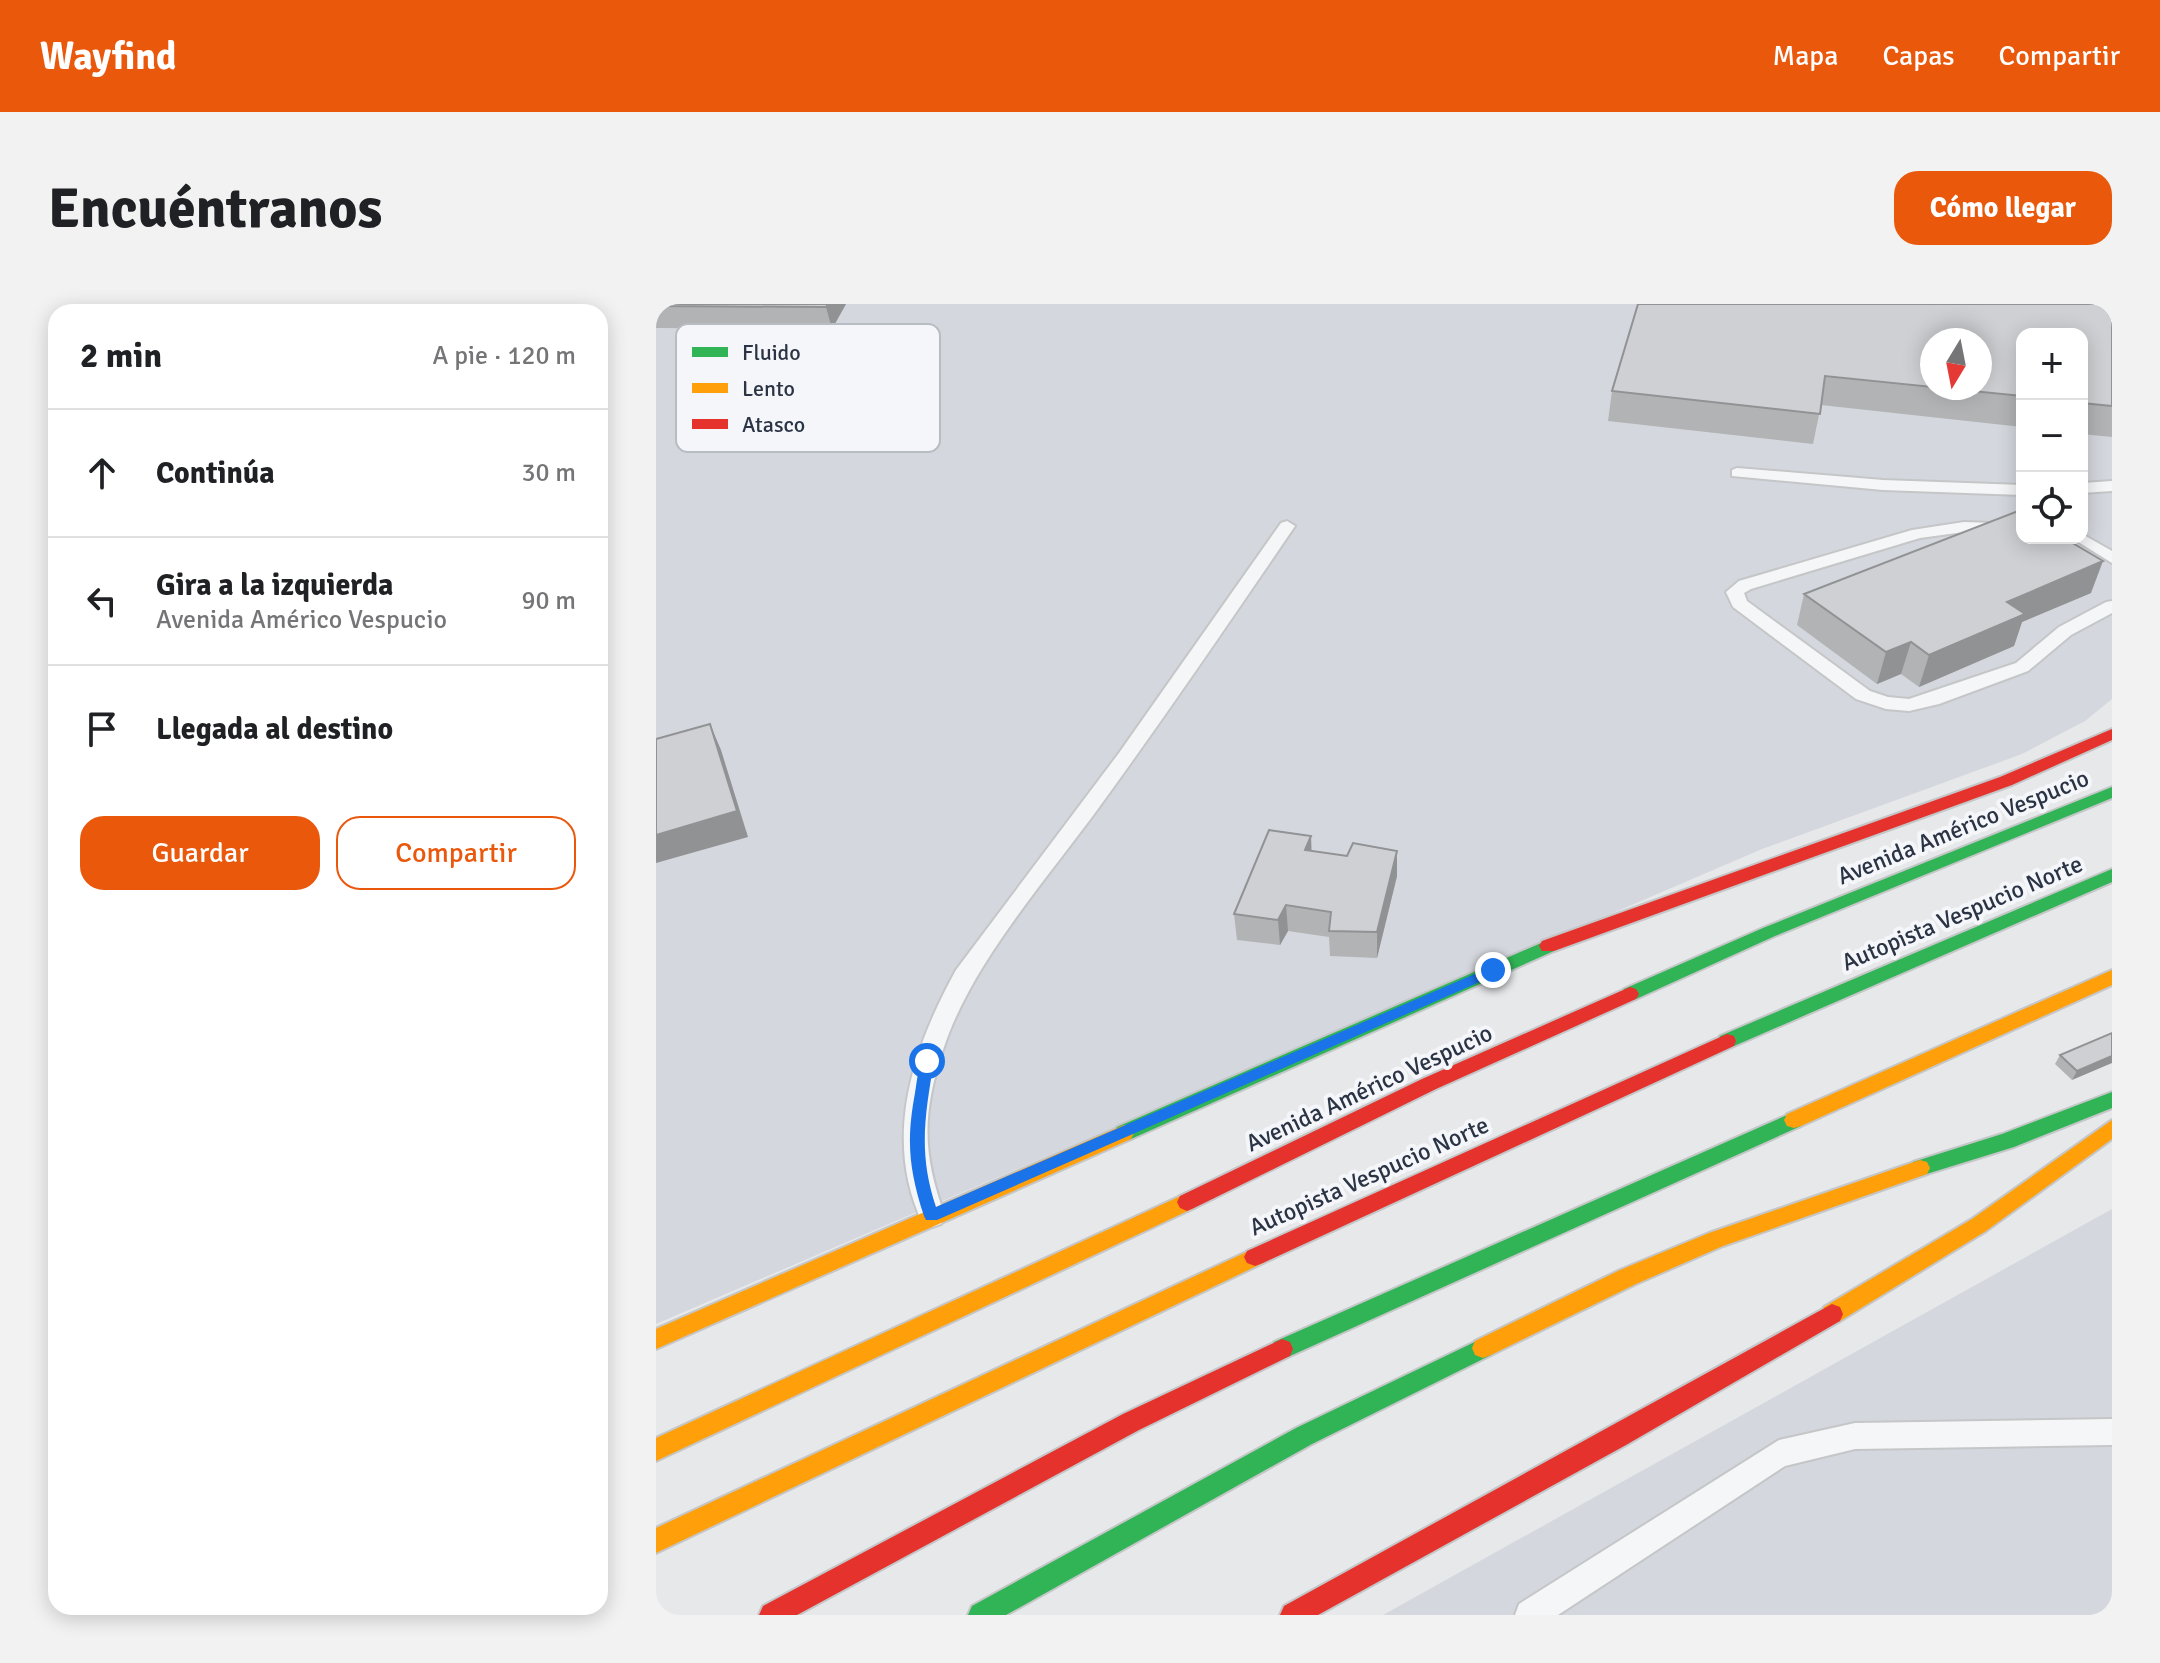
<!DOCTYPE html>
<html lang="es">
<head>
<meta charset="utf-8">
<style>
	:root { --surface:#fff; --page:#f2f2f2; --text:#202124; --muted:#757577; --line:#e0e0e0; --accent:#ea580c }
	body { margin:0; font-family:Signika,sans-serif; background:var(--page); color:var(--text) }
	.controls { position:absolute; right:24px; top:24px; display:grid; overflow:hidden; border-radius:16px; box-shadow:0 4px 20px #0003 }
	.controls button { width:72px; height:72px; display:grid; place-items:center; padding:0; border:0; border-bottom:2px solid var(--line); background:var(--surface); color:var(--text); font:40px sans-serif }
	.compass { position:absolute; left:1264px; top:24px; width:72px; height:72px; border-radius:50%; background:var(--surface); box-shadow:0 4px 20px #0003; rotate:190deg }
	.stop { position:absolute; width:24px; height:24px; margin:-18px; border:6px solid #1a73e8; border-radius:50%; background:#fff }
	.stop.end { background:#1a73e8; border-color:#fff; box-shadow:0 2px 8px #0008 }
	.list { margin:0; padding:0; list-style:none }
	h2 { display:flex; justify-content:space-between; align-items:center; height:104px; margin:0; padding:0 32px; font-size:34px }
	h2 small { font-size:26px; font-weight:400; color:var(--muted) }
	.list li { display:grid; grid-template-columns:52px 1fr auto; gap:24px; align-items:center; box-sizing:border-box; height:128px; padding:0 32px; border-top:2px solid var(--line) }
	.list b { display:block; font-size:30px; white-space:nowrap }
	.list p { margin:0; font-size:26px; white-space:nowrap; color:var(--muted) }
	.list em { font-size:26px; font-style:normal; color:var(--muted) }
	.actions { display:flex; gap:16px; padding:24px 32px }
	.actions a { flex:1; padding:18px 0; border:2px solid var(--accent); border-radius:24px; text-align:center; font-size:28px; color:var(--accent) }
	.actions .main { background:var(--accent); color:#fff }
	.icon { flex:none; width:44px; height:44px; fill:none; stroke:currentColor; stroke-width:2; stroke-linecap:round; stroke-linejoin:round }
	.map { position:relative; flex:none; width:1456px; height:1311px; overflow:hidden; border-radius:24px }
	header { display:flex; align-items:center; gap:48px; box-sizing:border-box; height:112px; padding:0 40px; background:var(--accent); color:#fff }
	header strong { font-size:38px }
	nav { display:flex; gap:44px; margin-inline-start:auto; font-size:28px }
	.intro { display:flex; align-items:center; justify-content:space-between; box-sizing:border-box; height:192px; padding:0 48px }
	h1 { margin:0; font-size:56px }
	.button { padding:20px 36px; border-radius:24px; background:var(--accent); color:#fff; font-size:28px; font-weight:700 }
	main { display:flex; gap:48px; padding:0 48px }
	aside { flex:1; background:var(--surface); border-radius:24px; box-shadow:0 4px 20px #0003 }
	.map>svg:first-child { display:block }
</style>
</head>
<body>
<header>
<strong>Wayfind</strong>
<nav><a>Mapa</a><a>Capas</a><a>Compartir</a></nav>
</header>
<div class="intro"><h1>Encuéntranos</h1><a class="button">Cómo llegar</a></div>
<main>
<aside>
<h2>2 min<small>A pie · 120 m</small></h2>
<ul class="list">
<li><svg class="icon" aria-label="ahead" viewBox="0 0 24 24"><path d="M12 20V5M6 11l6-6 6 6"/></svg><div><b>Continúa</b></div><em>30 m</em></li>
<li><svg class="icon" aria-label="left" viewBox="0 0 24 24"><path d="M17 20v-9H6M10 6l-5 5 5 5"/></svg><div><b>Gira a la izquierda</b><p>Avenida Américo Vespucio</p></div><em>90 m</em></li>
<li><svg class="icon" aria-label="arrive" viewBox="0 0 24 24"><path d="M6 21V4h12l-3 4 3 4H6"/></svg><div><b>Llegada al destino</b></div></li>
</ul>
<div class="actions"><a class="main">Guardar</a><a>Compartir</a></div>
</aside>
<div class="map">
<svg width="1456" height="1311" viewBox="0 0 1456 1311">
	<rect width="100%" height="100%" fill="#e6e8ea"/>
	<path fill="#d4d7dd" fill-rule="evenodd" d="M0 0H1456V395L1429 417 1366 450 1106 545 0 1020ZM1366 30H1426V234H1366ZM1276 36H1324V84H1276Z
		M1456 905V1311H727Z"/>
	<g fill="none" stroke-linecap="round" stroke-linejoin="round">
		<defs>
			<path id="lane" d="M1081 164 1227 176 1366 181V191L1227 186 1076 172V166Z
				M1456 177V187L1426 189V179Z
				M631 217 639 222C575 316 511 410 444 502 391 575 314 661 287 746 266 810 266 849 289 912L285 920 276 923 267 920C226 835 257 744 300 666L463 449 625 219Z
				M1308 218 1366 220V230L1308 228 1264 234 1095 285 1088 289 1091 297 1214 387 1232 393 1253 395 1360 359 1403 323 1450 298 1456 297V309L1415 331 1372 367 1283 400 1253 407 1230 405 1200 395 1077 303 1070 288 1083 277 1256 226Z
				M1426 230 1456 247V259L1416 234H1426Z
				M1456 1115V1141L1199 1145 1129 1162 902 1311H859L863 1300 1123 1136 1199 1119Z"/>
			<path id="fast" d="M1456 483V494L1119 632 980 695H968L965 690 968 685 1107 624Z
				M1456 565V578L1078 742H1064L1062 737 1064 732Z
				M892 636 898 637 901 642 898 647 475 835 468 837 461 835 458 829 461 823Z
				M1456 788V804L1358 843 1264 872 1257 870 1254 864 1257 858 1346 830Z
				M1138 808 1145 810 1148 816 1145 822 634 1052 626 1055 618 1052 615 1045 618 1038Z
				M827 1034 835 1037 838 1044 835 1051 656 1140 350 1311H312L316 1302 640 1124Z"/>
			<path id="slow" d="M1456 666V681L1145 822 1138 824 1131 822 1128 816 1131 810Z
				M1456 816V835L1330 927 1184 1017 1176 1020 1168 1017 1165 1010 1168 1003 1316 915Z
				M468 821 475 823 478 829 475 835 0 1045V1025Z
				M1264 856 1271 858 1274 864 1271 870 1067 942 980 980 835 1051 827 1054 819 1051 816 1044 819 1037 964 966 1053 929Z
				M531 889 538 892 541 898 538 904 0 1157V1134Z
				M599 944 607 947 610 953 607 959 0 1249V1224Z"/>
			<path id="jam" d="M1456 425V436L1356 481 898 647H886L883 642 886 637 1344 473Z
				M974 683 980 685 983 690 980 695 780 785 538 904 531 907 524 904 521 898 524 892 766 775Z
				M1071 730 1078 732 1080 737 1078 742 607 959 599 962 591 959 588 953 591 947Z
				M1176 1000 1184 1003 1187 1010 1184 1017 970 1141 662 1311H624L628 1302Z
				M626 1035 634 1038 637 1045 634 1052 483 1126 141 1311H103L107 1302 467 1110Z"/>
		</defs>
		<use href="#lane" stroke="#c4c6c8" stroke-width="4"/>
		<use href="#fast" stroke="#c4c6c8" stroke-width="4"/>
		<use href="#slow" stroke="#c4c6c8" stroke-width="4"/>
		<use href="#jam" stroke="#c4c6c8" stroke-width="4"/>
		<use href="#lane" fill="#f5f6f7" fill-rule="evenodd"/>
		<use href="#fast" fill="#30b455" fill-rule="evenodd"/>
		<use href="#slow" fill="#ff9f0a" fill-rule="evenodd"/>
		<use href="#jam" fill="#e5322d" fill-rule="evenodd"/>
	</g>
	<path fill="#b1b3b5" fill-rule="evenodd" d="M0 0H190L176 25 0 24Z
		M1456 0V133L1426 130V30H1366V123L1165 101 1157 140 952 117 956 87ZM1276 36 1324 84H1276Z
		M1435 289 1366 318 1358 342 1263 383 1245 370 1221 380 1141 321 1148 290Z
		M655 547 691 552 741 547V572L721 654 674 652 673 633 632 627 624 641 581 636 578 610Z
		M1456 729 1416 776 1399 760 1404 751Z"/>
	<path fill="#909294" d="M172 0H190L176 25 170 3Z
		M1447 257 1435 289 1366 318 1358 342 1263 383 1273 351 1351 298Z
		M1255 338 1245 370 1221 380 1230 348Z
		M54 420 65 446 92 533 0 559V531Z
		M655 532 656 557 649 546Z
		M741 547V572L721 654V628Z
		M630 601 632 627 624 641 622 616Z
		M1456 752V759L1416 776 1421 767Z"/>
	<path fill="#ced0d3" stroke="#909294" stroke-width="2" d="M0 0H172L170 3 0 2Z
		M982 0H1456V102L1426 99V30H1366V92L1286 84H1324V36H1276V83L1169 72 1164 110 956 87Z
		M1362 207 1366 209V234H1408L1447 257 1351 298 1369 310 1273 351 1255 338 1230 348 1148 290Z
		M54 420 81 507 0 531V435Z
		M613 526 655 532 649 546 691 552 697 539 741 547 721 628 673 627 675 608 630 601 622 616 578 610Z
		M1456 729V752L1421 767 1404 751Z"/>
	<path fill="#1a73e8" d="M837 662 842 663V670L281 916H270L268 912C253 866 250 837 259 789 261 777 262 764 267 753H276L278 757C269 811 262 850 280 903Z"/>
	<g text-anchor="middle" stroke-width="8" stroke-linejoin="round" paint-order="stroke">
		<g font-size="24" fill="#2b3445" stroke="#f4f6f9">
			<text transform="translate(1307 523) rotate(-22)" y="8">Avenida Américo Vespucio</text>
			<text transform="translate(1306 609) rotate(-23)" y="8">Autopista Vespucio Norte</text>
			<text transform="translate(713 784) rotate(-25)" y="8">Avenida Américo Vespucio</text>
			<text transform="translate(713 872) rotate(-24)" y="8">Autopista Vespucio Norte</text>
		</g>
	</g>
	<rect x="20" y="20" width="264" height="128" rx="12" fill="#f4f6f9" stroke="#b8bcc3" stroke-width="2"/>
	<rect x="36" y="43" width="36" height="10" fill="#30b455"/>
	<rect x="36" y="79" width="36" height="10" fill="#ff9f0a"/>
	<rect x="36" y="115" width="36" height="10" fill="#e5322d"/>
	<g font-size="22" fill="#2b3445">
		<text x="86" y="56">Fluido</text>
		<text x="86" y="92">Lento</text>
		<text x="86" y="128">Atasco</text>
	</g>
</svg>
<div class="controls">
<button>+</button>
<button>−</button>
<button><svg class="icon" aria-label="locate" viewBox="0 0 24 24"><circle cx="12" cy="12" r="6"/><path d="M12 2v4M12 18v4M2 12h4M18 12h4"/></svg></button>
</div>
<svg class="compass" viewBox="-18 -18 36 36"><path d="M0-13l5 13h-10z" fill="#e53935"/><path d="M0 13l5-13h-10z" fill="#757577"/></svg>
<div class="stop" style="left:271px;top:757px"></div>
<div class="stop end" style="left:837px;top:666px"></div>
</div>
</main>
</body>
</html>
